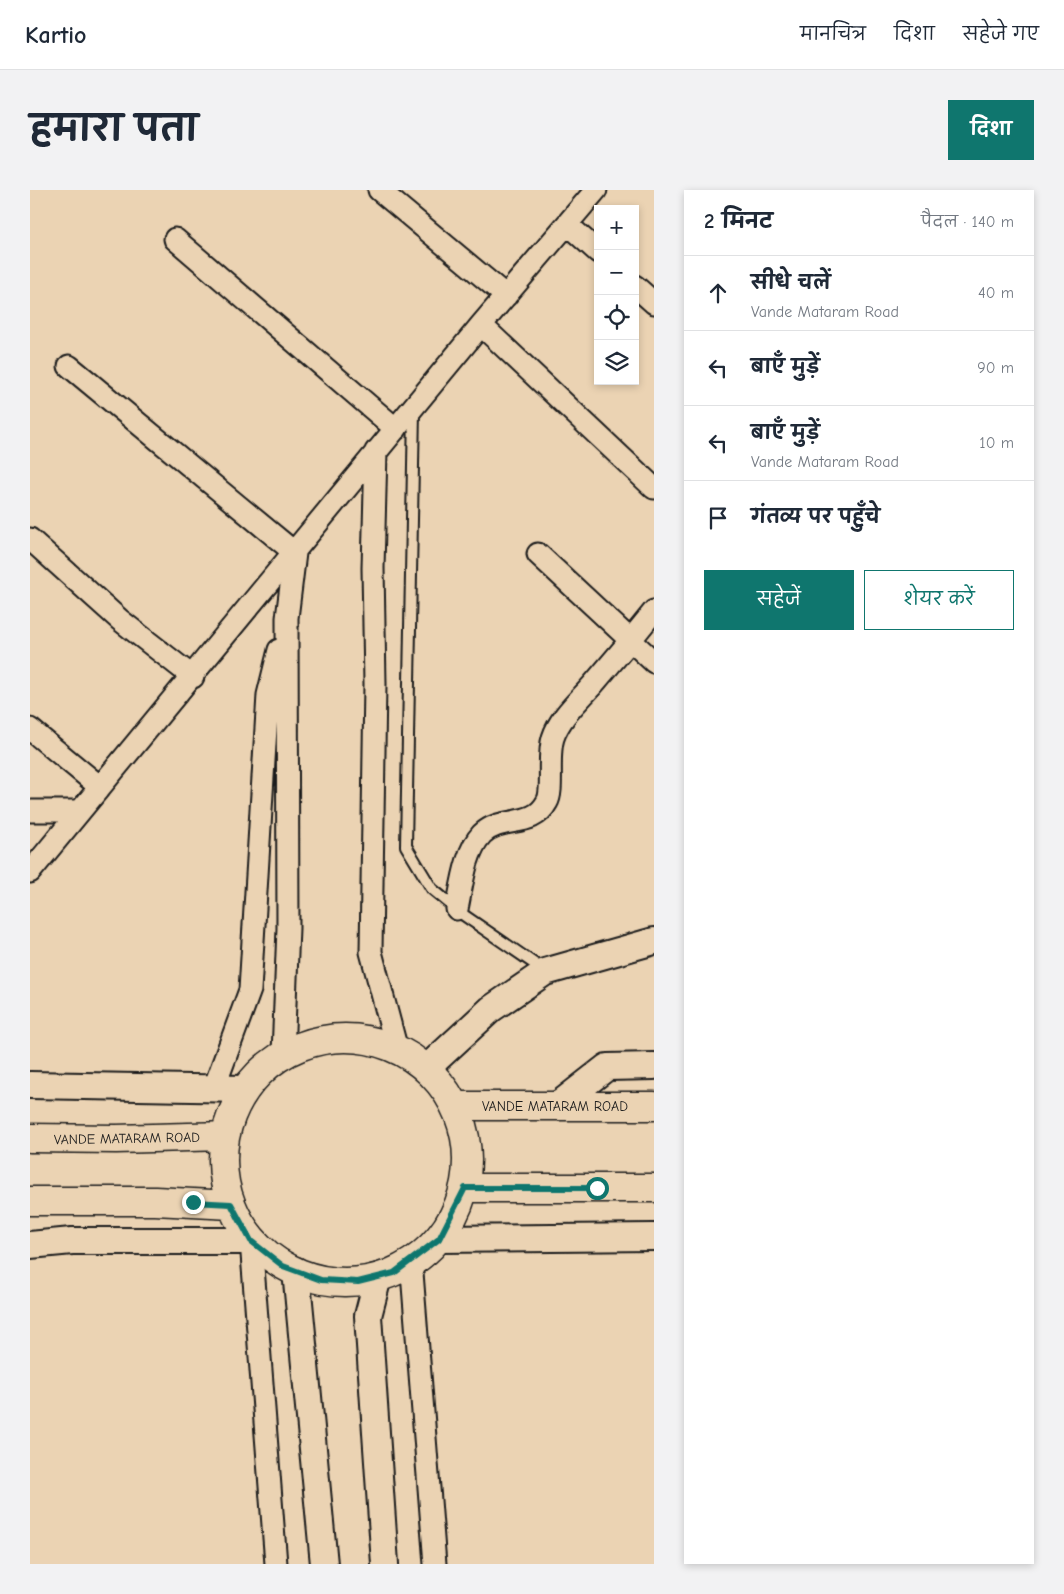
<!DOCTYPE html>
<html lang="hi">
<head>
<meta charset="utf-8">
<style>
	:root { --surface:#fff; --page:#f2f2f3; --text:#1f2937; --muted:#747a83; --line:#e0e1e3; --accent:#0f766e }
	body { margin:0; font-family:"Comic Neue","Playpen Sans Deva",sans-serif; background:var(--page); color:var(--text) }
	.controls { position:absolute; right:15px; top:15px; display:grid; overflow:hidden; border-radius:0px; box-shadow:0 2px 8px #0003 }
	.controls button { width:45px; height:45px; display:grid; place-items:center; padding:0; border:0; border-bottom:1px solid var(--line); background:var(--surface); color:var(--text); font:25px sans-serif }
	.stop { position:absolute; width:15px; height:15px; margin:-11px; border:4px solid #0f766e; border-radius:50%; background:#fff }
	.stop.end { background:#0f766e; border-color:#fff; box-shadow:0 1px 5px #0008 }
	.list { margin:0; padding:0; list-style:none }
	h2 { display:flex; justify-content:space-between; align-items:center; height:65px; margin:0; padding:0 20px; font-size:21px }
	h2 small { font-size:16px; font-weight:400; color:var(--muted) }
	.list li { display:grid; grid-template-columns:32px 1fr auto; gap:15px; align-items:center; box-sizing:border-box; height:75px; padding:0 20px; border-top:1px solid var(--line) }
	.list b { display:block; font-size:19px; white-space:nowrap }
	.list p { margin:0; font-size:16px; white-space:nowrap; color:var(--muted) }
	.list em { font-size:16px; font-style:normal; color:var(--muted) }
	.actions { display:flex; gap:10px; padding:15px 20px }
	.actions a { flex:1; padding:11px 0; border:1px solid var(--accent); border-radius:0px; text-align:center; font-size:18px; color:var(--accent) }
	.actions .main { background:var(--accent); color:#fff }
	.icon { flex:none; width:28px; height:28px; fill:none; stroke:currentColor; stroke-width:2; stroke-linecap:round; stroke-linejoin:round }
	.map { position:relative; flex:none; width:624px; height:1374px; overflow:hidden; border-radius:0px }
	header { display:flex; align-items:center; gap:30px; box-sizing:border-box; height:70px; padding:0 25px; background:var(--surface); border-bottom:1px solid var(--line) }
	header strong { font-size:24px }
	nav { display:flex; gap:28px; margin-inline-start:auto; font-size:18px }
	.intro { display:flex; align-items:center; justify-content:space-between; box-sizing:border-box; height:120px; padding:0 30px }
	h1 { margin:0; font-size:35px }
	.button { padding:12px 22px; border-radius:0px; background:var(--accent); color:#fff; font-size:18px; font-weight:700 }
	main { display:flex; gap:30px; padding:0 30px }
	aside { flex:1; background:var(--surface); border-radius:0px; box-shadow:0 2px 8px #0003 }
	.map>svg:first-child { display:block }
</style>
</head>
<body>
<header>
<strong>Kartio</strong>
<nav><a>मानचित्र</a><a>दिशा</a><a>सहेजे गए</a></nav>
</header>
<div class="intro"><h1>हमारा पता</h1><a class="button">दिशा</a></div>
<main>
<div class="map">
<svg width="624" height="1374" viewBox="0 0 624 1374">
	<rect width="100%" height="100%" fill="#ebd3b3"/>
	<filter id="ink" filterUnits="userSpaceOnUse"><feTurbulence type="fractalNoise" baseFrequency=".02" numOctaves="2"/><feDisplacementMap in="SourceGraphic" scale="10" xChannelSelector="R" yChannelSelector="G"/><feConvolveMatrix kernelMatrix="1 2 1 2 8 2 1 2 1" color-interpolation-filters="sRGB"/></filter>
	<g filter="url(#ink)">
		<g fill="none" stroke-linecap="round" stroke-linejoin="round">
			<defs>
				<path id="service" d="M384 221 376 656 402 699 435 726 515 781"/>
				<path id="minor" d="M349 0 476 106
					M538 35 568 62
					M145 49 366 239
					M605 96 624 113
					M451 135 624 298
					M39 176 265 363
					M346 261 343 378 345 494 341 762 367 860
					M0 349 90 430 163 487
					M508 364 624 472
					M0 539 70 597
					M0 621H49
					M0 682 451 135 566 0
					M427 719C432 696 435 662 452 644 472 625 503 639 517 612 524 601 517 566 523 548 530 526 551 509 566 491 586 468 605 445 624 421
					M253 864 258 738 257 428 265 363
					M184 898 220 800 238 505 249 460
					M221 1051 246 1374
					M381 1070 405 1374"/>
				<path id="tertiary" d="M398 877 461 819 515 782 624 751
					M0 895 215 899
					M527 916 577 877 624 876
					M409 1049 624 1047
					M0 1055 42 1051H221
					M266 1081 294 1374
					M348 1087 338 1126 355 1374"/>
				<path id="secondary" d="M193 970a122 122 0 1 1 244 0a122 122 0 1 1-244 0Z
					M427 916H624
					M0 948 86 949 195 946
					M435 998H624
					M0 1011H125L201 1015"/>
			</defs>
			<use href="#service" stroke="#1c1c1c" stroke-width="14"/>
			<use href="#minor" stroke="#1c1c1c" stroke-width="25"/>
			<use href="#tertiary" stroke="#1c1c1c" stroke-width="30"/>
			<use href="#secondary" stroke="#1c1c1c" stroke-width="31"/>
			<use href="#service" stroke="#ebd3b3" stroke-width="10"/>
			<use href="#minor" stroke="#ebd3b3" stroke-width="21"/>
			<use href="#tertiary" stroke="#ebd3b3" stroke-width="26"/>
			<use href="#secondary" stroke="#ebd3b3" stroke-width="28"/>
		</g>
	</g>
	<g fill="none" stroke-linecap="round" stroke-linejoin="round" filter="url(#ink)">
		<path stroke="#0f766e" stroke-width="6" d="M163 1012 201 1014 221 1051 253 1076 291 1090 328 1092 364 1083 409 1049 435 998H567"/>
	</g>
	<g text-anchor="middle" stroke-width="4" stroke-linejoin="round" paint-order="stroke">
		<g font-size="14" fill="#1c1c1c" stroke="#ebd3b3">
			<text x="525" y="921">VANDE MATARAM ROAD</text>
			<text transform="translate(97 948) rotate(-1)" y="5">VANDE MATARAM ROAD</text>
		</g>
	</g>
</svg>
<div class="controls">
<button>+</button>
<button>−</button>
<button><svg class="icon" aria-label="locate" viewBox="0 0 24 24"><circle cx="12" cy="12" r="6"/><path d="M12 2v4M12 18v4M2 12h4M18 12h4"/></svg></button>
<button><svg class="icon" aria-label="layers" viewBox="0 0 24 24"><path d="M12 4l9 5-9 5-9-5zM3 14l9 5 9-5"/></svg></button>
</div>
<div class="stop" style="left:567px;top:998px"></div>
<div class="stop end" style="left:163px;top:1012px"></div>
</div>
<aside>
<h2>2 मिनट<small>पैदल · 140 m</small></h2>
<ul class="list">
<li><svg class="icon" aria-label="ahead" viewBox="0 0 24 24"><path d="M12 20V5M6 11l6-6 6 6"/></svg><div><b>सीधे चलें</b><p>Vande Mataram Road</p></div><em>40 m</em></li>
<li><svg class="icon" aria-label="left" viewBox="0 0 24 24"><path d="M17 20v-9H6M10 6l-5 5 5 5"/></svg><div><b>बाएँ मुड़ें</b></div><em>90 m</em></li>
<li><svg class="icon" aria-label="left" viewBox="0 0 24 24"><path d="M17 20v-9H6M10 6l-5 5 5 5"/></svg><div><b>बाएँ मुड़ें</b><p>Vande Mataram Road</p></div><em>10 m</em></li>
<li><svg class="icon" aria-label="arrive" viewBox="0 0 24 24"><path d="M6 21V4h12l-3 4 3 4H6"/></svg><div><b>गंतव्य पर पहुँचे</b></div></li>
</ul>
<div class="actions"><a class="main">सहेजें</a><a>शेयर करें</a></div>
</aside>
</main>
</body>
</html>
